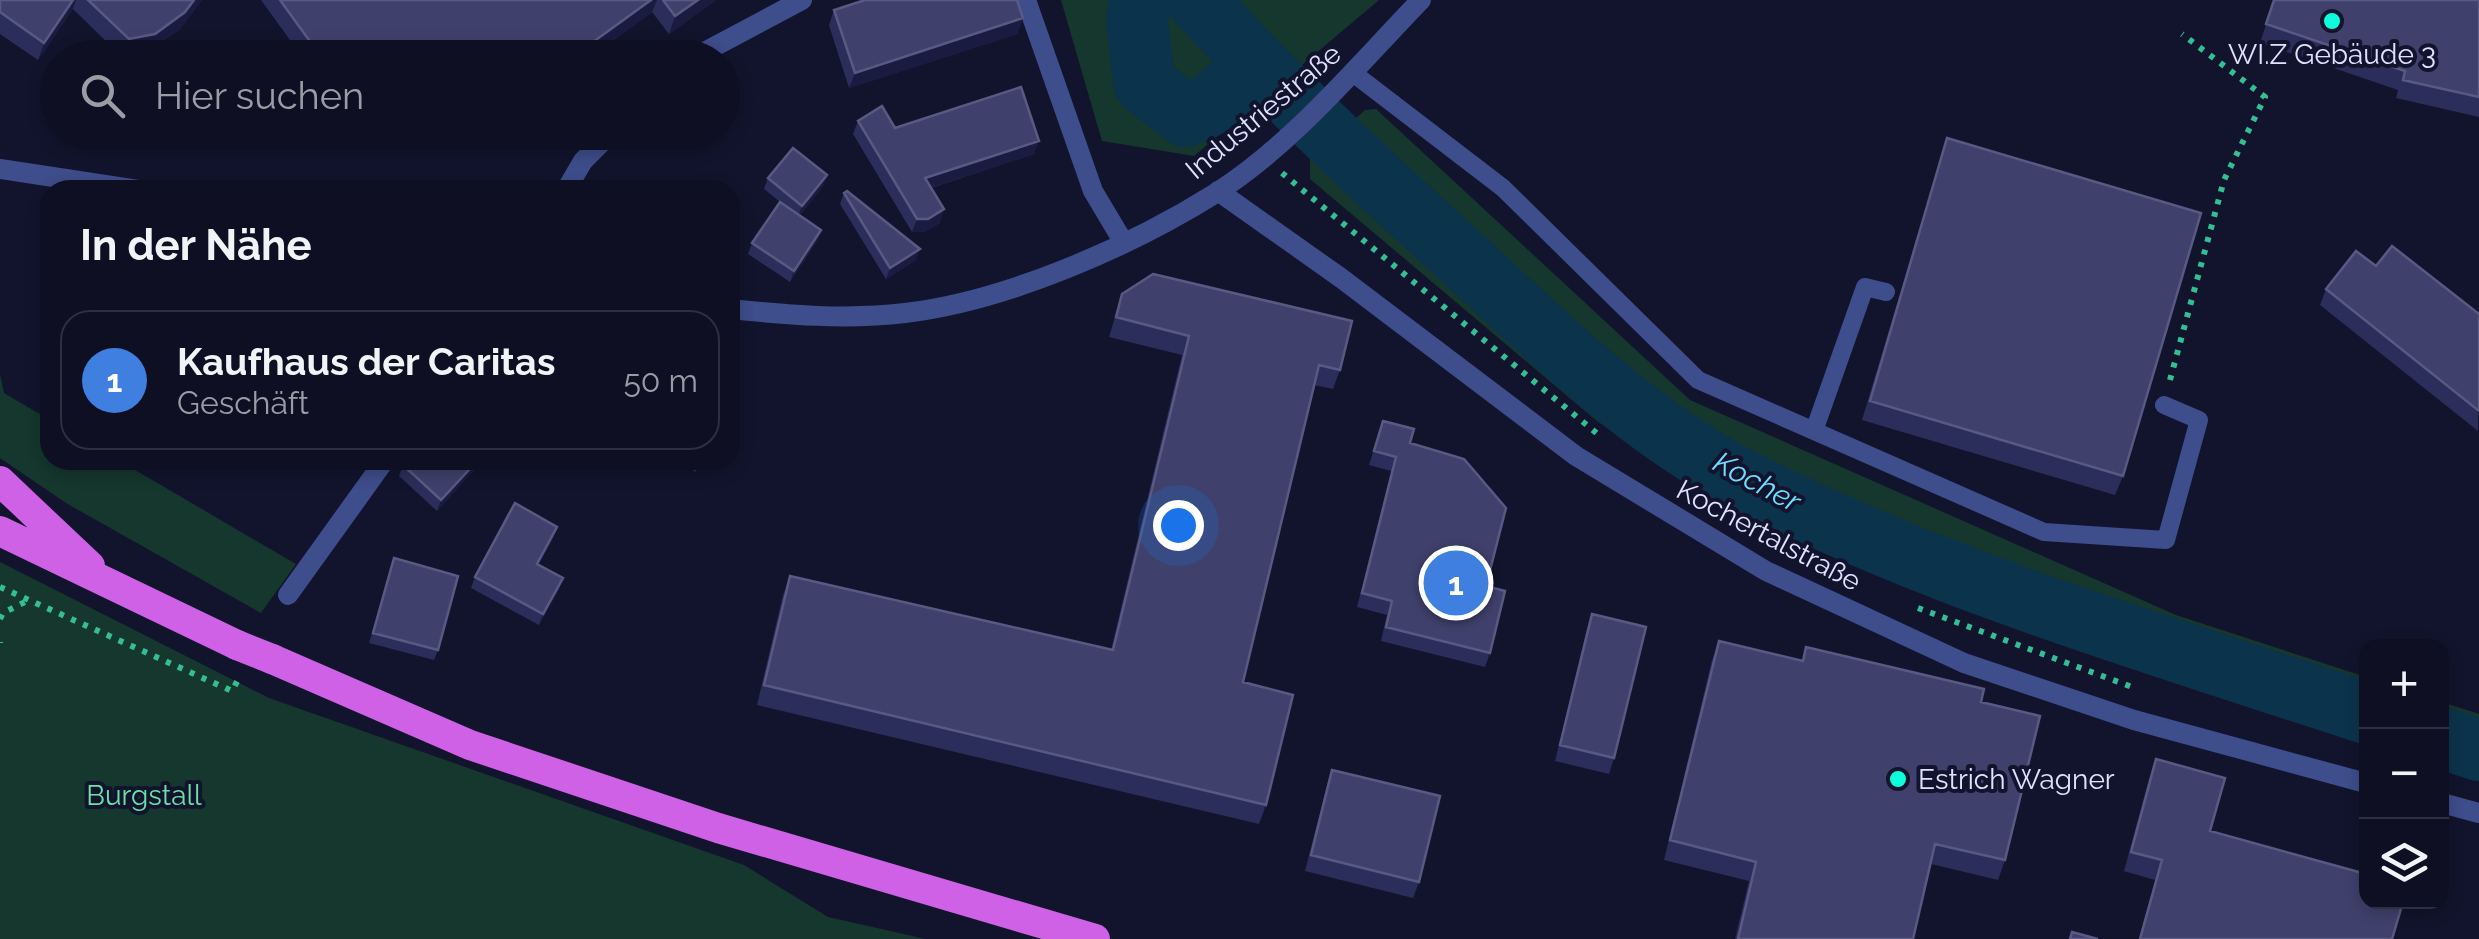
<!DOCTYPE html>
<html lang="de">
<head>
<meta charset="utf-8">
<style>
	:root { --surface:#0e0f22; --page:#1c1d2f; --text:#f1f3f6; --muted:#9b9ca5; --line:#2e2f40; --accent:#0dfcdb }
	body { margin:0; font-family:Raleway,sans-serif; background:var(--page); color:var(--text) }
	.controls { position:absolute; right:30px; bottom:30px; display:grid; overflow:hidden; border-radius:20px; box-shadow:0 5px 15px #0003 }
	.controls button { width:90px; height:90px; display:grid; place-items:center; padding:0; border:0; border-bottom:2px solid var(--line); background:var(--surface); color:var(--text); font:50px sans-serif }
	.you { position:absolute; left:1178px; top:525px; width:35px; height:35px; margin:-25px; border:8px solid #fff; border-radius:50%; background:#1a73e8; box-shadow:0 0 0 15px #1a73e833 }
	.badge { display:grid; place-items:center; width:65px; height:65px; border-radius:50%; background:var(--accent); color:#fff; font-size:32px; font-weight:700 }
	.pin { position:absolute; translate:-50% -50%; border:5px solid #fff; box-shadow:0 2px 10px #0006 }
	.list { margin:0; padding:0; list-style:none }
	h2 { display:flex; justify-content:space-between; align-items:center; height:130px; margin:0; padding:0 40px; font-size:42px }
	h2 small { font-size:32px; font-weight:400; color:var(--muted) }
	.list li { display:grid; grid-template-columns:65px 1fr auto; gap:30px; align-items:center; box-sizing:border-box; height:140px; margin:0 20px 20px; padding:0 20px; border:2px solid var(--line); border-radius:30px }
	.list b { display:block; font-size:38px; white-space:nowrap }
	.list p { margin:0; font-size:32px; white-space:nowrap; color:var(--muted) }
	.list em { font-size:32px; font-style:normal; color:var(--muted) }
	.icon { flex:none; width:55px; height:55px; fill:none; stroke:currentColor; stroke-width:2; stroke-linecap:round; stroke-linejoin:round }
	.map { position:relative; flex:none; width:2479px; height:939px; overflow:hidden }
	.search { position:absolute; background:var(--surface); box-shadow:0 5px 15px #0003; left:40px; top:40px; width:700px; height:110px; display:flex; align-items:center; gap:25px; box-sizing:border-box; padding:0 35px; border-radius:55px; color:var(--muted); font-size:38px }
	.panel { position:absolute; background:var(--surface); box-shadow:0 5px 15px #0003; left:40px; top:180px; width:700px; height:290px; border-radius:30px }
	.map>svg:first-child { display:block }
</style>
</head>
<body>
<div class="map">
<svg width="2479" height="939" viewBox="0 0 2479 939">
	<rect width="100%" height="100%" fill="#12142d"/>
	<path fill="#15372d" d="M1061 0H1379L1194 156 1102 141Z
		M1376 109 1690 400 2176 615 2366 677V738L2141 668 1805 540 1598 422 1310 179V159L1365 110Z
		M0 374 4 393 50 420V460H118L296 564 261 613 66 503 0 458Z
		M0 562 269 698 744 865 828 917 926 939H0Z
		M2442 702 2479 714V774L2442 762Z"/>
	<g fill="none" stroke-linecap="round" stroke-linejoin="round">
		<path stroke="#0c334c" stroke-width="62" d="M1140 0 1137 20 1144 83 1186 116 1208 106 1257 66
			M1197 0C1283 95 1378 181 1473 268 1559 347 1645 432 1752 485 1947 583 2160 645 2366 713
			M2442 738 2479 750"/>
		<path stroke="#33be94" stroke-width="6" stroke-dasharray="5 8" stroke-linecap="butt" d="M1282 173 1600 436
			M2170 380 2224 180 2265 97 2182 34
			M0 587 232 691 239 678
			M1918 608 2132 687
			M0 619 3 613 31 599
			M0 642V643"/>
		<path stroke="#3e4d8b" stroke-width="18" d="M1353 73 1503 188 1698 380 2044 532 2166 540 2199 420 2164 405
			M1814 431 1865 287 1886 292"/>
		<path stroke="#3e4d8b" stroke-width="20" d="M1026 0 1093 191 1124 243
			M693 58 802 0
			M566 190 583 161 612 132
			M1218 191 1341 278 1576 456 1766 571 1964 663 2134 720 2366 783
			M288 595 385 460
			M2442 803 2479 813"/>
		<path stroke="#3e4d8b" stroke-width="20" d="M0 169 138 190
			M730 309C788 315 847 320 905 313 1006 301 1130 247 1216 193 1294 143 1357 66 1421 0"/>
		<path stroke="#cf61e6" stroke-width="30" d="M0 481 90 566
			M0 531 237 645
			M272 659 470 745 718 828 1095 939"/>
		<path stroke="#cf61e6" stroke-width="30" d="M237 645 272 659"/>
	</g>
	<path fill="#2b2e5a" d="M0 0H202L179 30 148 51 122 57 73 9 38 60 0 34Z
		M261 0H716L669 34 652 12 589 58H303Z
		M2274 0H2479V117L2396 98 2398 90 2260 43Z
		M834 10 1023 18 1017 34 849 88 829 25Z
		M858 121 895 128 1034 154 931 188 940 223 924 232H912L853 134Z
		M357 132H393L369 149Z
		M398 132H431L409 148Z
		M460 132H486L469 145Z
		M1947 138 2123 476 2115 495 1862 420Z
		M827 175 823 186 800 215 821 230 817 241 790 282 748 254 752 243 780 202 764 189 768 178Z
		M844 193 916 260 886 279 840 204Z
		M2376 266 2479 314 2478 431 2320 305 2326 289Z
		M1122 294 1340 370 1333 389 1314 385 1243 682 1266 805 1259 824 757 705 783 595 790 576 1111 650 1182 355 1109 337Z
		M1383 421 1410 443 1486 586 1490 653 1485 667 1381 641 1387 615 1357 607 1391 471 1369 465Z
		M407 460H483L437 511 399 476 403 465Z
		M680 460H704L695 472Z
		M557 527 553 538 539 564 563 578 559 589 539 625 471 588 475 577Z
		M394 558 438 650 434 660 369 643Z
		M1592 614 1614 758 1609 774 1555 761 1587 629Z
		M1719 641 1802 661 1806 647 1981 702 2005 860 1998 880 1931 864 1913 939H1735L1749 881 1664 860 1712 660Z
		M2156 759 2210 831 2392 939H2139L2155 880 2124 871 2149 779Z
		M1332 770 1419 882 1413 898 1305 871 1327 785Z"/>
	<path fill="#191b41" d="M73 0H76L73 9 38 60 44 43Z
		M194 0H202L179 30 148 51 122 57 129 39Z
		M651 0H657L652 12 589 58H571Z
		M698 0H716L669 34 675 16Z
		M1023 18 1017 34 849 88 855 73Z
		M375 132H393L369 149Z
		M415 132H431L409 148Z
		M473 132H486L469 145Z
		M1039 141 1034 154 920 191 925 178Z
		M827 175 823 186 798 217 802 206Z
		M944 209 940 223 924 232H912L917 219Z
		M821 230 817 241 790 282 794 271Z
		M920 249 916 260 886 279 890 268Z
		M478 460H483L437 511 441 500Z
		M557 527 553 538 533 575 537 564Z
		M563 578 559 589 539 625 543 614Z"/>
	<path fill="#3f416c" stroke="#585a83" stroke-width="2.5" d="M0 0H73L44 43 0 12Z
		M88 0H194L185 12 155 34 129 39Z
		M280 0H651L571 58H322Z
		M663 0H698L675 16Z
		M865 0H1017L1023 18 855 73 834 10Z
		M2274 0H2479V97L2403 80 2405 71 2266 24Z
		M1021 87 1039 141 925 178 944 209 928 219H917L858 121 882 106 895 128Z
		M1947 138 2201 213 2123 476 1870 401Z
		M793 148 827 175 802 206 768 178Z
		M847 191 920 249 890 268 844 193Z
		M780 202 821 230 794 271 752 243Z
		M2392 246 2479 314V411L2326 289 2356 251 2376 266Z
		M1153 274 1352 321 1340 370 1319 365 1243 682 1293 695 1266 805 764 685 790 576 1113 650 1189 336 1116 317 1122 294Z
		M1383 421 1414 429 1410 443 1464 459 1506 508 1486 586 1505 591 1490 653 1386 627 1392 601 1362 593 1396 457 1374 451Z
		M407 460H478L441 500 403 465Z
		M515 503 557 527 537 564 563 578 543 614 475 577Z
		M394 558 458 576 438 650 373 633Z
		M1592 614 1646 627 1614 758 1560 745Z
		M1719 641 1803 661 1806 647 1984 689 1981 702 2040 716 2005 860 1935 844 1913 939H1738L1756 862 1670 840Z
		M2156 759 2225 778 2210 831 2366 874V902H2403L2392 939H2140L2162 860 2131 852Z
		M1332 770 1440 796 1419 882 1311 855Z
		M2072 932 2098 939H2070Z"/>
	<g fill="#0dfcdb" stroke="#12142d" stroke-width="4">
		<circle cx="2332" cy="21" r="10"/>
		<circle cx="1898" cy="779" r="10"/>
	</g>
	<g text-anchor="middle" stroke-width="8" stroke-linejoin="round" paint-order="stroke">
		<g font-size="28" fill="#dee2ff" stroke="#12142d">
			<text x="2332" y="64">WI.Z Gebäude 3</text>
			<text x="1918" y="789" text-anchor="start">Estrich Wagner</text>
		</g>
		<g font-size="28" fill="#dee2ff" stroke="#12142d">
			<text transform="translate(1263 111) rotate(-40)" y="10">Industriestraße</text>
			<text transform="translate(1769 535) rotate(28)" y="10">Kochertalstraße</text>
		</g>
		<g font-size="28" fill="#69e0a6" stroke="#12142d">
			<text x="144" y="805">Burgstall</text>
		</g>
		<g font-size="30" font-style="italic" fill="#6eddfd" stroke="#12142d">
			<text transform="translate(1757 482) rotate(28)" y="10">Kocher</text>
		</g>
	</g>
</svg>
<div class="controls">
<button>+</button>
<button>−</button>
<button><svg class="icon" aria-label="layers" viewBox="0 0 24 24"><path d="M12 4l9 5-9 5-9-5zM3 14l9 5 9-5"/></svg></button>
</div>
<div class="you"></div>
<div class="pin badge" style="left:1456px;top:583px;background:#3f7fe0">1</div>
<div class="search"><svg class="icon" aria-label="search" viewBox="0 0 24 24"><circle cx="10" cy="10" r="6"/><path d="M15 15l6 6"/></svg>Hier suchen</div>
<section class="panel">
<h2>In der Nähe<small></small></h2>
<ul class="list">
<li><span class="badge" style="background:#3f7fe0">1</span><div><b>Kaufhaus der Caritas</b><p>Geschäft</p></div><em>50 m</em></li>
</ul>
</section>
</div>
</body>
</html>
